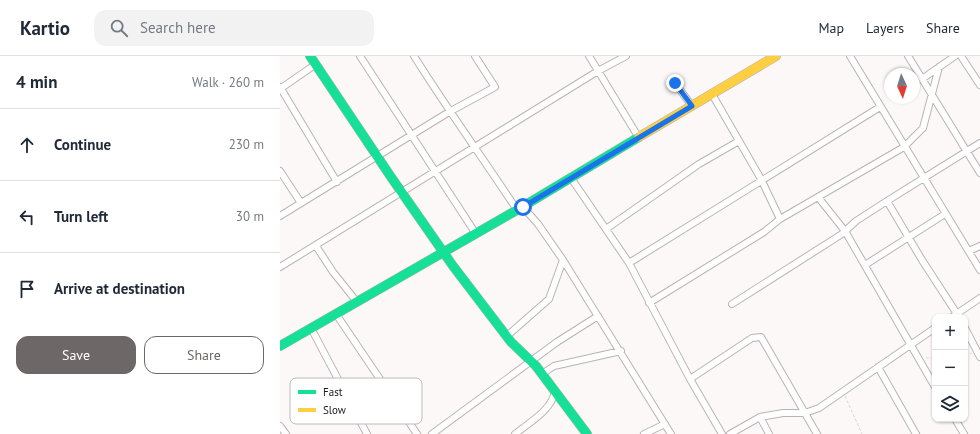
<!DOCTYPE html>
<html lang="en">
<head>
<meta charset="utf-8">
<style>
	:root { --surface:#fff; --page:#f2f2f3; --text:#1f2937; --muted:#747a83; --line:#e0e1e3; --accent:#6d6767 }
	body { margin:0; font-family:"PT Sans",sans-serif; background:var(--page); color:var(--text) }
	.controls { position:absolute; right:12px; bottom:12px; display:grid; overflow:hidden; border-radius:8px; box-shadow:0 1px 3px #0004 }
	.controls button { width:36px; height:36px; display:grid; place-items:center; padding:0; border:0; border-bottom:1px solid var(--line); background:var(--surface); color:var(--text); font:20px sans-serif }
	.compass { position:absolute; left:604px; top:12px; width:36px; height:36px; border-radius:50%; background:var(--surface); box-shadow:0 1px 3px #0004; rotate:176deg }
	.stop { position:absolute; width:12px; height:12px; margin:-9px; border:3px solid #1a73e8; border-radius:50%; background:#fff }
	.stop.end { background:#1a73e8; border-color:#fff; box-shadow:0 1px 4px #0008 }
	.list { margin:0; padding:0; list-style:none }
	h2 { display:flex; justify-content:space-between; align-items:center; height:52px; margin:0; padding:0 16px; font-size:17px }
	h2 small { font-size:13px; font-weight:400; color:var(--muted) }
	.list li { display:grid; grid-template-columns:26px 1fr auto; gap:12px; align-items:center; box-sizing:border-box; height:72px; padding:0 16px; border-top:1px solid var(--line) }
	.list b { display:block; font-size:15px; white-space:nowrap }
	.list em { font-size:13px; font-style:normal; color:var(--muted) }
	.actions { display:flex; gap:8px; padding:12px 16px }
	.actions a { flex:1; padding:9px 0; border:1px solid var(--accent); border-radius:12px; text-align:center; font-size:14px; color:var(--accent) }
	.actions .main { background:var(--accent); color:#fff }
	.icon { flex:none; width:22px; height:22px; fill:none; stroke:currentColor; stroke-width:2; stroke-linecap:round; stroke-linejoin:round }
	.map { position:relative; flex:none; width:700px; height:378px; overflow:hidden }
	header { display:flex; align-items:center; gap:24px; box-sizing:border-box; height:56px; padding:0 20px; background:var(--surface); border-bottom:1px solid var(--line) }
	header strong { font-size:19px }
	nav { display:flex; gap:22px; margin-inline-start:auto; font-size:14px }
	.search { width:280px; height:36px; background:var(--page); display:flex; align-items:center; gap:10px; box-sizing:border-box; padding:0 14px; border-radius:12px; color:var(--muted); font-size:15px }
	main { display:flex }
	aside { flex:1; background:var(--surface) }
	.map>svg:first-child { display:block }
</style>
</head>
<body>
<header>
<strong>Kartio</strong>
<div class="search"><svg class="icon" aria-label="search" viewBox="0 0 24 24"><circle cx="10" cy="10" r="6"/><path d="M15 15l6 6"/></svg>Search here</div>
<nav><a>Map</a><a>Layers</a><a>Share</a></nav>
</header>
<main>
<aside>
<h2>4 min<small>Walk · 260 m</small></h2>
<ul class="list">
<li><svg class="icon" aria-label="ahead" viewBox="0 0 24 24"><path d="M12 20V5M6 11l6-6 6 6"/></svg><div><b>Continue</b></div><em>230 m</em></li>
<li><svg class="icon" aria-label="left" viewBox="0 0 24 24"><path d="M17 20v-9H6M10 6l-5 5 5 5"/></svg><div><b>Turn left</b></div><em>30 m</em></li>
<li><svg class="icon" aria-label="arrive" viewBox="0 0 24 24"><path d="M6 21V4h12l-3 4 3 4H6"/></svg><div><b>Arrive at destination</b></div></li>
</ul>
<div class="actions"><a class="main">Save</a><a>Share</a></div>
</aside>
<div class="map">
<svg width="700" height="378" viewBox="0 0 700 378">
	<rect width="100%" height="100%" fill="#fdf8f8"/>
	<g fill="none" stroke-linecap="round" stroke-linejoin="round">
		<defs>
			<path id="street" d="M80 0 196 178
				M134 0C167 53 203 102 237 154
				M309 0 359 82
				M570 0 700 214
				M628 0 700 117
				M681 0 700 29
				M642 23 675 0
				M395 27 412 50
				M0 31 57 126
				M0 33 36 8
				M432 38 481 123 500 163
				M0 115 21 147
				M291 122 349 207 410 323 442 378
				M538 141 565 175 655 331
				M607 145 642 204 679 261
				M243 151 258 168 283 204 391 378
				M0 160 169 56 215 31 195 0
				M326 173 419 108 459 85
				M36 190 53 216 77 246
				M689 195 700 190
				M349 207 600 51
				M585 209 665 158
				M0 211 318 15 346 0
				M369 247 484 176 500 163 624 91 643 72 659 11
				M452 248 562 178 576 165 607 145 700 87
				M56 258 137 378
				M672 261 700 242
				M31 272 87 378
				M685 272 700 301
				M227 280 269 243 283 204
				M598 311 636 378
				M262 318 274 310 341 295
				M410 323 472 282 481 281 537 378
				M480 361 489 378
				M675 363 684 378
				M0 370 6 378
				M152 378 277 286 318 260
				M235 378C250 366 272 354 275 335
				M364 378 385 368
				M450 378 480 361 503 357H525L539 352 655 272"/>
			<path id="fast" d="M30 0 111 121 173 210 231 286 256 310 307 378
				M0 290 237 154 359 81"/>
			<path id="slow" d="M359 81 496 0"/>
		</defs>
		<use href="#street" stroke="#b9b3b4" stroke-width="8"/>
		<use href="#fast" stroke="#b9b3b4" stroke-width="10"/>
		<use href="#slow" stroke="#b9b3b4" stroke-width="10"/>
		<path stroke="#d7d5d5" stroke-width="1" stroke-dasharray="3 2" stroke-linecap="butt" d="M685 298 692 297
			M646 302H655
			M565 340 582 378"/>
		<use href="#street" stroke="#fffefe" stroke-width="6"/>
		<use href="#fast" stroke="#16e098" stroke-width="9"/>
		<use href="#slow" stroke="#ffcf43" stroke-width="9"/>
	</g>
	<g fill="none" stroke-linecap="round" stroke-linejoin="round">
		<path stroke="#1a73e8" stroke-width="5" d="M243 151 412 50 395 27"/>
	</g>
	<rect x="10" y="322" width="132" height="46" rx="6" fill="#fff" stroke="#bcbaba" stroke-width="1"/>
	<rect x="18" y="334" width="18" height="4" fill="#16e098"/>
	<rect x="18" y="352" width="18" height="4" fill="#ffcf43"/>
	<g font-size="11" fill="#1f1919">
		<text x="43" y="340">Fast</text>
		<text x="43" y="358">Slow</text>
	</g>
</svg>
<div class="controls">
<button>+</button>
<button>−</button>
<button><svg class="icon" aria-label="layers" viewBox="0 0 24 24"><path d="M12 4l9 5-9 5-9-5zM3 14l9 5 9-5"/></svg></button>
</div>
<svg class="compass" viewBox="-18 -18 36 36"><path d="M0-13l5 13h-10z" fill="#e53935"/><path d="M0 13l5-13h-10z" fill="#747a83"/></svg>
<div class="stop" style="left:243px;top:151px"></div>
<div class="stop end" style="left:395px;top:27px"></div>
</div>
</main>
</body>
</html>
